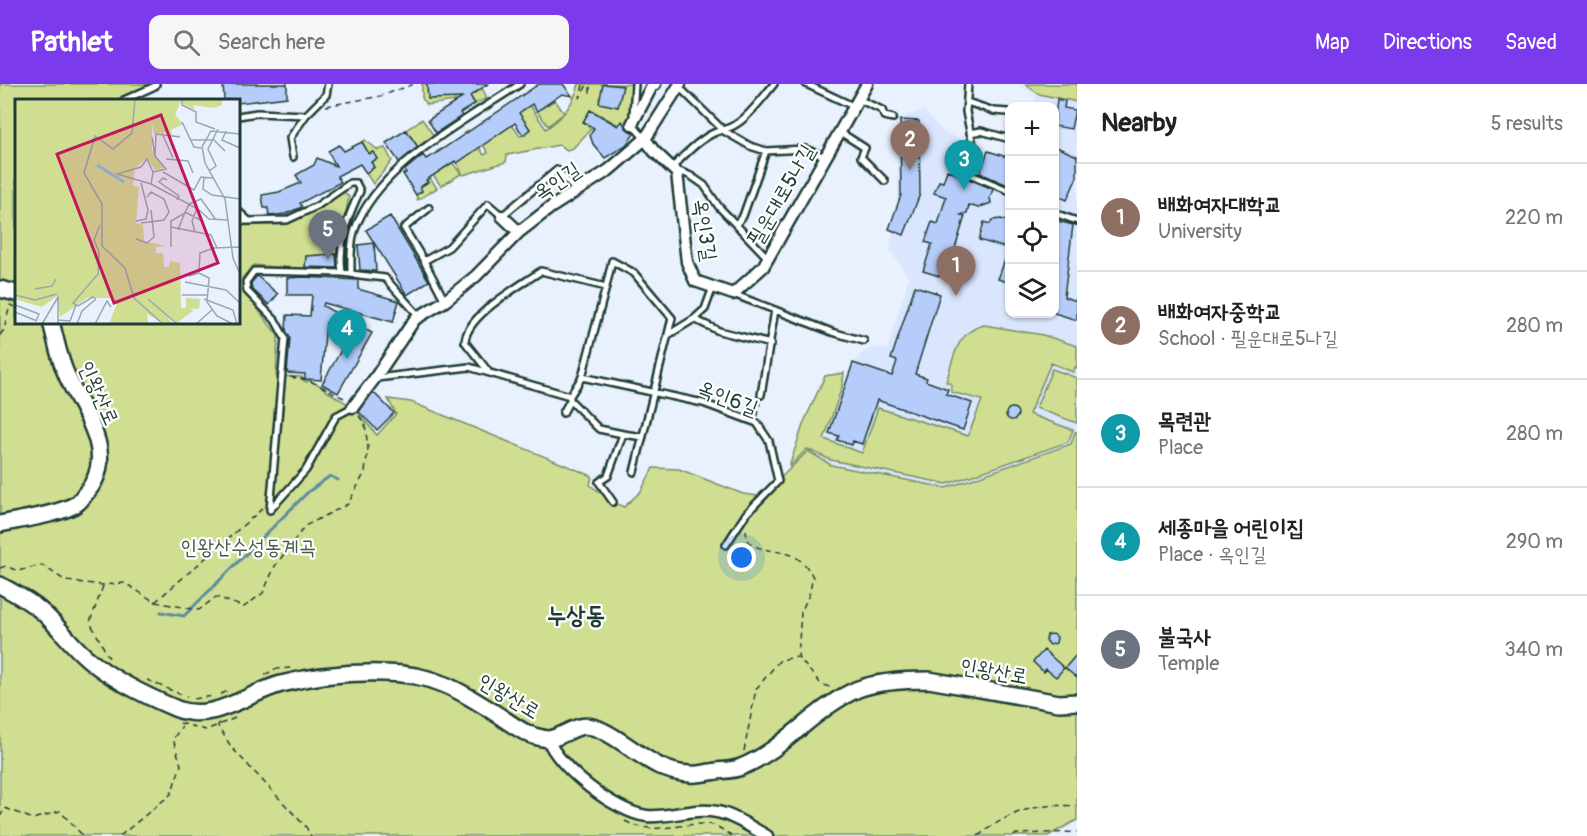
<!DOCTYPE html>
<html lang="en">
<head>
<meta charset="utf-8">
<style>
	:root { --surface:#fff; --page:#f6f6f6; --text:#202124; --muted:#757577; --line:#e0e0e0; --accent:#7c3aed }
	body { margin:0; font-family:Pangolin,"Poor Story",sans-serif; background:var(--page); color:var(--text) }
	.controls { position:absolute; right:18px; top:18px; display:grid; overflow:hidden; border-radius:12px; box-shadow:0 2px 4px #0004 }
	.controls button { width:54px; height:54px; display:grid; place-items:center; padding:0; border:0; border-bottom:2px solid var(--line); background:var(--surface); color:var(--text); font:30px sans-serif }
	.you { position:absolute; left:742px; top:474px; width:21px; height:21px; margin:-15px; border:4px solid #fff; border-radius:50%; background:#1a73e8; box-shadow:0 0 0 9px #1a73e833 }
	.badge { display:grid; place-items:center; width:39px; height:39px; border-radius:50%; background:var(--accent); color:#fff; font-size:20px; font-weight:700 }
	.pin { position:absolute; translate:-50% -50px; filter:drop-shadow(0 2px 3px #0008) }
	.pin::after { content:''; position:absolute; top:32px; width:21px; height:18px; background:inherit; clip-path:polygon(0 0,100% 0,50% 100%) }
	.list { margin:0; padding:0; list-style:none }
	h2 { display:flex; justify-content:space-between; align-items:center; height:78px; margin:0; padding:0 24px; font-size:26px }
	h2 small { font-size:20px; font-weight:400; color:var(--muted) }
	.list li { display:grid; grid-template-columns:39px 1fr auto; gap:18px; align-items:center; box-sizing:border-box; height:108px; padding:0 24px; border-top:2px solid var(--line) }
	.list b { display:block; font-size:22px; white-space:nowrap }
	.list p { margin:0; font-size:20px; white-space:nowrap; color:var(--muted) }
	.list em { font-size:20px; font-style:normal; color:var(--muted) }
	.icon { flex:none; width:33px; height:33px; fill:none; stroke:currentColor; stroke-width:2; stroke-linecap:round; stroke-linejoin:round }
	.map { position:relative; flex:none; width:1077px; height:752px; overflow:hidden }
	header { display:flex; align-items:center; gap:36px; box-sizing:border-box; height:84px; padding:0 30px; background:var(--accent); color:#fff }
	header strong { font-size:28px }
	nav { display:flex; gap:33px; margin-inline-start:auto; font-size:21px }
	.search { width:420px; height:54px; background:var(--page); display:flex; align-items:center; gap:15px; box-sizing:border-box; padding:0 21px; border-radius:12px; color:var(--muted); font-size:22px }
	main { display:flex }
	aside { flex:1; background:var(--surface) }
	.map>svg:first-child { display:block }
</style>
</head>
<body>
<header>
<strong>Pathlet</strong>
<div class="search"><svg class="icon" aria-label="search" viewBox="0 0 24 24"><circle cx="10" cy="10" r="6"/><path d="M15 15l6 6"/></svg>Search here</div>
<nav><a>Map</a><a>Directions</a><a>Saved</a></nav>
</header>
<main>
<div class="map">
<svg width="1077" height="752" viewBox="0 0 1077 752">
	<rect width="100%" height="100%" fill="#e9f0fe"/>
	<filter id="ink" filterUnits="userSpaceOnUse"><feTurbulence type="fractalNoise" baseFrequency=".0167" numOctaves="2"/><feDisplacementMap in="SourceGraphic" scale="12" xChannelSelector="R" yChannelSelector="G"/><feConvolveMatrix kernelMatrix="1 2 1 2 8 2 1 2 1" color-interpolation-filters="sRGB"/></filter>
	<g filter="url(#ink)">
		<path fill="#dae6fd" d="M1018 0H1077V348H1075L1071 360 946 404 831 380 808 367 826 319 862 269 872 264 887 265 909 194 890 166 898 118 897 64 904 33 924 27 942 47 976 63 1009 72 1010 230H1054V22H1037L1035 10Z"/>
		<path fill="#d0de92" stroke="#788e63" stroke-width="1.5" d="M0 0H154L122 12 120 16H16V238H238L239 142 288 140 344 108 349 113 337 170 306 172 305 186 254 181 242 194V204L278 252 276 292 302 293 304 297 307 298 308 296 326 304 325 306 353 323 377 351 396 330 388 315 411 318 592 392 590 401 613 418 624 423 641 407 653 384 679 385 743 410 758 412 771 403 808 367 831 381 946 404 1071 360 1075 348H1077V736L1048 752H0Z
			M422 0H427L428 15 453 14 456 0 455 17 427 21 422 14Z
			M579 0H633C632 15 635 33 624 44L595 28 588 42 591 45 573 64 567 66 559 61 554 62 507 71 506 78 463 91 457 79 475 66 463 50 468 46 484 71 488 69 483 61 512 41 520 52 526 51 525 49 530 45 519 29 523 11 546 45C562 34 574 19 579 0Z
			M1025 0H1077V18L1039 10Z
			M482 4 487 14 475 20 470 12Z
			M555 16 564 29 548 42 537 27Z
			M422 35 434 52 418 63 406 46Z
			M365 56 378 66 385 64 392 77 373 100 366 89 374 84 371 78 377 75 373 68 369 70 362 58Z
			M442 65 461 90 441 102 433 91 448 82 437 67Z
			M420 80 437 104 418 116 416 111 422 107 420 103 428 98 418 83Z
			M984 241 1043 251 1077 262V284L1075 283 1073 288 1051 279 1029 330 1073 346 1068 358 947 400 831 376 807 365 789 383 804 338 825 292 844 289 842 303 824 355 862 369 878 324 968 352 982 316 951 308V299L946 298C954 273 956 248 984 241Z
			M1052 285 1077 294V339L1036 324Z"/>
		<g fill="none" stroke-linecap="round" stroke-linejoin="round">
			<path stroke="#5d8d9f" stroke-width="3" d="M161 528 184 532 308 408 330 392 338 396"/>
		</g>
		<path fill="#b6cdfb" stroke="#1f3d34" stroke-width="1.5" d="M223 0H287V13L238 19V16H224Z
			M427 0H488L470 12 475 20 460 29 462 32 436 49 428 36 462 14 428 15Z
			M539 0H563L572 12 562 10 537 27 532 20 519 29 530 45 523 51 515 39 457 79 455 77 426 96 428 98 420 103 422 107 416 111 403 90 406 89 405 86 423 71 426 75 438 68Z
			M603 0 623 2 618 23 599 19Z
			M1057 15 1065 17 1064 24 1075 26 1071 45 1054 42Z
			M590 26 618 42 622 37 626 44 634 50 626 61 605 74 593 60 590 51 594 44 583 38Z
			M900 36 919 37 920 110 904 151 889 145 901 111Z
			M406 46 418 63 399 78 386 59Z
			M362 58 369 70 373 68 377 75 371 78 374 83 366 89 360 80 337 92 341 98 300 119 302 123 285 130 269 132 268 124H264L262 111 279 108 301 99 296 91 314 81 317 74 336 82 328 67 339 61 344 67Z
			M1054 62 1077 72V93L1067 116 1054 110Z
			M988 67 1010 74V102L980 89Z
			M947 86 993 105 990 114 991 119 978 124 969 121 967 129 961 131 965 132 946 194 923 187 932 160 925 158 932 138 938 140 946 113 934 109 939 97 943 98Z
			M390 132 429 197 407 211 366 146Z
			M1001 135 1010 138V199L998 195 1009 165 979 156 984 138 990 140 992 136Z
			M1054 136 1073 141 1064 213 1077 217V236L1054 229Z
			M374 159 376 187 360 186 358 161Z
			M336 170 337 184 305 183 306 172Z
			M257 192 278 210 269 221 252 205 251 199Z
			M304 193 358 196V205L399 217 393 238 324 219 323 222 372 249 338 309 322 300 352 247 326 239 321 296 305 295V290L287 289 290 254 286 247 287 231 310 232 312 211H287V194Z
			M915 202 940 210 915 290 927 294 926 297 948 305 946 310 972 319 963 346 877 316 862 360 853 357 852 361 837 356 839 352 829 349 853 279 892 292 897 277 891 275Z
			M373 308 394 329 377 346 359 328Z
			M1006 330a6 6 0 1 1 12 0a6 6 0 1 1-12 0Z
			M1053 550 1057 553 1056 559 1050 561 1046 557 1047 551Z
			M1044 566 1064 584 1056 593 1046 585 1044 588 1033 578Z
			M1077 570V594L1065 584Z"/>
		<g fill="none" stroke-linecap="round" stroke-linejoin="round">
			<defs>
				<path id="lane" d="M806 0 853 22
					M968 0 966 28 974 66 969 90 1010 107
					M679 3 724 47 750 62 766 67 805 65 826 73
					M858 15 882 26 884 32 893 34
					M124 16 155 2 156 0
					M967 18 994 27 1008 28
					M633 31 635 0
					M238 32 257 29 306 31
					M632 40 645 55
					M840 48 865 64 861 73 885 97
					M970 49 981 47 1010 55
					M293 73 290 54 306 31 326 11 328 0
					M429 124 404 144 424 177 449 163 488 120 502 132 557 86 576 107
					M238 127 249 137 287 136 317 122 350 99H356L360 107C347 134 338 158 342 189L385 194 419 232
					M1054 129 1077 137
					M238 137H249
					M736 140 743 132 766 67
					M767 173 719 123 704 101 691 92 672 84C682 73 701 54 716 48 724 46 731 44 738 39 752 29 763 13 774 0
					M424 177 445 217
					M342 189 254 187 246 198 247 207 275 236 285 254 270 426 306 386 336 332 353 323
					M351 189C351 176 350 161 354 148 375 83 466 36 520 0
					M733 210 832 248 864 257
					M694 235 705 225 713 203
					M668 251 694 235 719 247 771 260
					M488 287 465 258C466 231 520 202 541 187L606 203 612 177 634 189 672 234 634 388
					M582 293 703 319 757 339 769 357 778 397 746 430 726 461
					M377 294 469 283 570 312
					M761 311 775 226
					M570 316 599 345 623 350 608 392 599 398 613 418
					M563 329 570 316V312L582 293 606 203
					M623 350 643 353"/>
				<path id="street" d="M632 40 652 2 655 0
					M645 55 654 67 677 89 687 178 695 197 733 210 763 183 867 0
					M502 132 519 148
					M353 323 375 294 415 235 445 217 476 192 519 148 550 124 609 86 645 55 680 0
					M548 655C558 684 617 729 647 732 670 734 694 723 717 728 734 731 752 744 767 752"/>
				<path id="secondary" d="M0 205 16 209
					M0 440C18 436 62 430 76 420 79 418 83 413 85 410 120 372 83 329 67 292 59 275 56 256 51 238
					M0 501C14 509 28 516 40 526 57 540 70 560 87 574 112 596 146 612 177 625 213 639 248 609 281 600 313 592 350 588 384 589 431 589 460 606 498 631 509 638 521 648 534 652 538 653 545 655 549 655 570 651 578 634 603 647 632 661 655 689 690 690 697 691 704 689 711 688 720 686 732 687 741 683 784 666 815 623 858 605 879 597 907 596 929 596L1059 619 1077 618"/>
			</defs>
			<use href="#lane" stroke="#1f3d34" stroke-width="10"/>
			<use href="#street" stroke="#1f3d34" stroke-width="15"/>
			<use href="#secondary" stroke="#1f3d34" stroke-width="20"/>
			<path stroke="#1f3d34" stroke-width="1.5" stroke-dasharray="6 4.5" stroke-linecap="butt" d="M583 1 580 14 587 1 590 3V12
				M326 22 381 12 414 0
				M0 251 4 246 10 221 16 223
				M290 293 308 296 346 315
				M758 332 760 319
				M746 446 747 456C767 476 793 455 813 493L809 511 801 528 798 573 821 600 832 604
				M0 484 6 482 18 487 42 481 66 497 103 501 125 499 155 518 199 526 216 513 244 523 263 509 275 482 305 442 348 420 365 388 368 364 365 340 359 332
				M103 502 90 538 109 574
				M155 518 263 424
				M265 591 275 585 291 584
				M147 596 187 613
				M221 610 230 606
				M194 615 213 612
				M219 638 218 642 232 664 306 743 311 752
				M180 639 206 646 235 634
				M744 667 756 605 780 576 797 573
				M0 733 5 724 33 735 60 727 83 752
				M625 737C653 752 678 739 707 740 716 740 725 748 733 752
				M120 752 171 710 181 681 173 655 182 642
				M978 752C1011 727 1035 719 1077 722
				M1014 752 1016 750 1077 748"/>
			<use href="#lane" stroke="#fff" stroke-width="5"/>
			<use href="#street" stroke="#fff" stroke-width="10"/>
			<use href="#secondary" stroke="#fff" stroke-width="15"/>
		</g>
	</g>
	<g text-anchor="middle" stroke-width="4.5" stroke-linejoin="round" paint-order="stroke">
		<g font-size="21" fill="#1f3d34" stroke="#fff">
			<text transform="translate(557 97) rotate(-34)" y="7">옥인길</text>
			<text transform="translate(781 111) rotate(-60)" y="7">필운대로5나길</text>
			<text transform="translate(705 146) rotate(81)" y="7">옥인3길</text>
			<text transform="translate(99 309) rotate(66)" y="7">인왕산로</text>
			<text transform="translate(728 314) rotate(21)" y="7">옥인6길</text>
			<text transform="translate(994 587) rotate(10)" y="7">인왕산로</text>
			<text transform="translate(509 612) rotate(31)" y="7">인왕산로</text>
		</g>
		<g font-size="21" fill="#425d47" stroke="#fff">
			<text x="248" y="470">인왕산수성동계곡</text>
		</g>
		<g font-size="24" font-weight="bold" fill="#1f3d34" stroke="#fff">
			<text x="576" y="539">누상동</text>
		</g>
	</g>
	<g transform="translate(15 15)">
		<rect width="225" height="225" fill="#e9f0fe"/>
		<path d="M0 0H167L160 16 168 25 156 31 157 36H168L154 37 151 33 139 35 137 24V51L149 69 140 71 132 59 120 69 118 86 124 89 121 124 128 126 129 142 151 147 141 148V154H148L149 168H154L155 162 165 164 166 209H171V199L185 200 184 210 174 209 179 211 162 224 152 218 158 225H150L132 215 133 225H94L102 204 97 199H72L45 218 42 197 27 208 0 200ZM168 0H207V6L199 9 178 6 180 11 168 5Z" fill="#d0de92"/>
		<path fill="none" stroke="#86c2e6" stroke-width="3" d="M82 66 109 83"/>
		<path fill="none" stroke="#98a8ad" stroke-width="1.5" d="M120 0 117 34 98 50 80 37 69 74 87 105V147L110 169 119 199 148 225M167 0V6L181 13V23L200 30M167 23 179 48 186 49M211 32 207 41 225 49M147 34 158 59M225 35 196 32 187 48 190 64 210 100 218 159 225 175M137 38 140 57M176 41H199L210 52M151 60 173 62 178 74M194 72 201 67 193 50 203 30M138 73 132 60 126 68 102 75 136 85 183 110 194 120 213 121M148 73 179 91 186 78 198 79M189 78 188 90 197 96 225 100M152 81 148 79 144 83 164 97 162 101M126 84 133 111M136 86 138 73 151 70 140 57 141 35 165 38M121 122 131 120 133 111M126 124 149 121 154 113 149 100 136 93 132 98M156 128 196 136 202 149M163 131 170 113 189 123M180 133 177 122 182 109M121 140 132 144 139 138 136 111M156 148V122L170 114 174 105 186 100 201 121M184 174 185 154 199 149 225 148M174 177 184 174 194 179 192 203 202 217 218 225M170 183 211 191 225 204M20 190 37 187 41 180M0 196 20 201 42 195M167 196H193M81 200 78 198 63 207 58 204 83 175 84 153 79 141 85 126M133 200 162 225M189 200 218 211 222 225M0 206 24 215 21 222M0 213 22 222M43 221 55 222 61 206M27 225 43 198V225M62 225 67 212 81 200M80 225 92 202 96 208M181 225 197 211"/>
		<path fill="#c2185b" fill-opacity="0.15" stroke="#c2185b" stroke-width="3" d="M146 16 203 164 99 204 42 55Z"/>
		<rect width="225" height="225" fill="none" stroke="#1f3d34" stroke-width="3"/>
	</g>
</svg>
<div class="controls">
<button>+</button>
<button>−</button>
<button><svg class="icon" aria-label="locate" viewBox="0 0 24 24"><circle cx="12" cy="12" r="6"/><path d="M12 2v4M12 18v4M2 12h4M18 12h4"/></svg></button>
<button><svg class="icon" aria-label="layers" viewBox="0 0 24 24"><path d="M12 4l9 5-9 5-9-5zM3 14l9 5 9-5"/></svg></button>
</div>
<div class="you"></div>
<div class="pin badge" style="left:956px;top:212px;background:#8d6e63">1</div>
<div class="pin badge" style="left:910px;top:86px;background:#8d6e63">2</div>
<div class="pin badge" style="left:964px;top:106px;background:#0f9aa8">3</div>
<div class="pin badge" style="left:347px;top:275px;background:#0f9aa8">4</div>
<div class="pin badge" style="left:328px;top:176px;background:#6b7280">5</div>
</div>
<aside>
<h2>Nearby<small>5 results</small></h2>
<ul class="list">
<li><span class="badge" style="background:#8d6e63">1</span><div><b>배화여자대학교</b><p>University</p></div><em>220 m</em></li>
<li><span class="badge" style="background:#8d6e63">2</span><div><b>배화여자중학교</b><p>School · 필운대로5나길</p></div><em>280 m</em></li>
<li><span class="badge" style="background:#0f9aa8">3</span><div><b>목련관</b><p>Place</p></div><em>280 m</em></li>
<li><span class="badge" style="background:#0f9aa8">4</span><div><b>세종마을 어린이집</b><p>Place · 옥인길</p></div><em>290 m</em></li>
<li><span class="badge" style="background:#6b7280">5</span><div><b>불국사</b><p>Temple</p></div><em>340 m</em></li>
</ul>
</aside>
</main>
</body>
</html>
